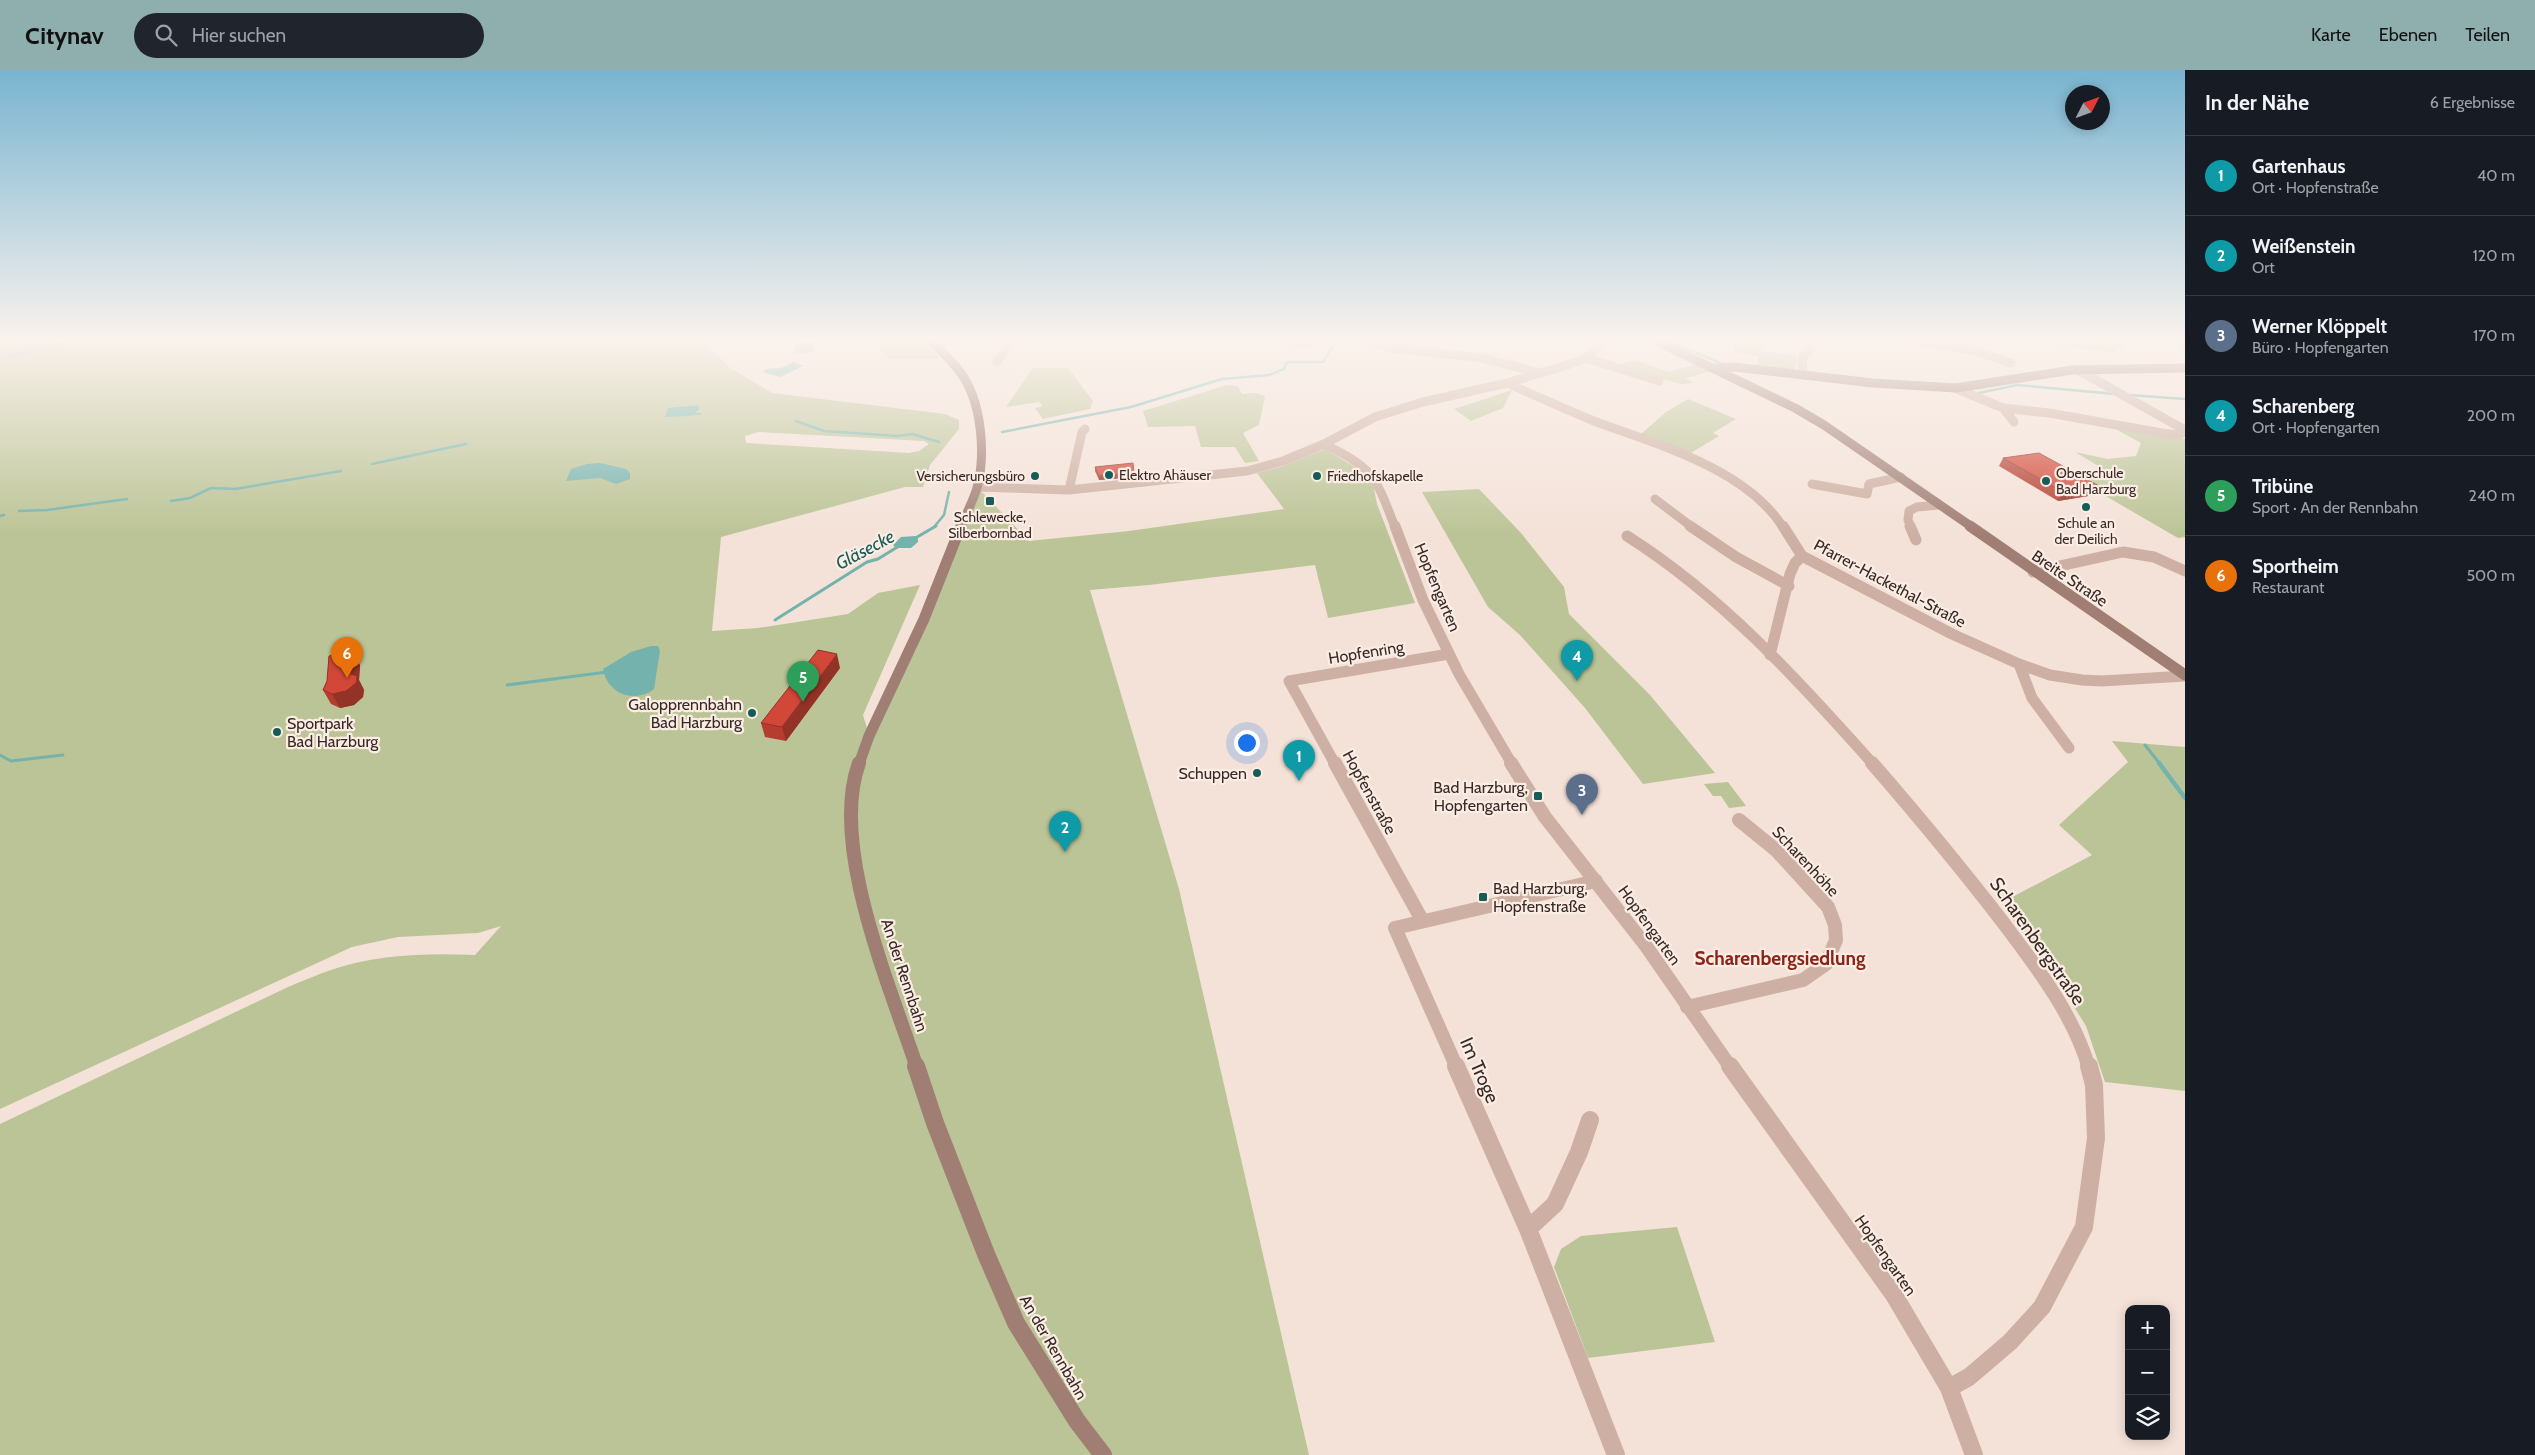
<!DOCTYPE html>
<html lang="de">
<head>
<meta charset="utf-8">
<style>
	:root { --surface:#171b24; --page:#20242c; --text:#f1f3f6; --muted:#9ea1a6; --line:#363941; --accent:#8fafae }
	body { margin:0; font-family:Cabin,sans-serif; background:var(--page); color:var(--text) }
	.controls { position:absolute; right:15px; bottom:15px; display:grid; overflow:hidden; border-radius:10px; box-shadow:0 2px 12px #0003 }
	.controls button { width:45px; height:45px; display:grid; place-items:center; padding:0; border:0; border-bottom:1px solid var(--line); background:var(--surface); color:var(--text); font:25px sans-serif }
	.compass { position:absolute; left:2065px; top:15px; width:45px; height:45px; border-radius:50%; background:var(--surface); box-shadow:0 2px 12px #0003; rotate:48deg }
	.you { position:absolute; left:1246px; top:672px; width:18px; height:18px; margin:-12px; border:4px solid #fff; border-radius:50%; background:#1a73e8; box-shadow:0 0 0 8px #1a73e833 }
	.badge { display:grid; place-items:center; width:32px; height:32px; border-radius:50%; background:var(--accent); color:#fff; font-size:16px; font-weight:700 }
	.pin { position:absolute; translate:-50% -41px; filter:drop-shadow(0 1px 2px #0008) }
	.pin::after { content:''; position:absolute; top:26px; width:18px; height:15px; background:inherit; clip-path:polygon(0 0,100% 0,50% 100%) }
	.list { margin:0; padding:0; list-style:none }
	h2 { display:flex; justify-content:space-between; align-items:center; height:65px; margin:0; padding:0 20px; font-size:21px }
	h2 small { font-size:16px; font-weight:400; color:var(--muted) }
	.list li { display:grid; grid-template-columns:32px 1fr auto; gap:15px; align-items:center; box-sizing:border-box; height:80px; padding:0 20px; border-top:1px solid var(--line) }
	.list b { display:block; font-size:19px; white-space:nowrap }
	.list p { margin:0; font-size:16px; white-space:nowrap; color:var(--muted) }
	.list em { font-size:16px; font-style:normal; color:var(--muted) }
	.icon { flex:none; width:28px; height:28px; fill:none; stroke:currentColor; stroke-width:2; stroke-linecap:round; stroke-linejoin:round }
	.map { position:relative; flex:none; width:2185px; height:1385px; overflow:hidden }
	header { display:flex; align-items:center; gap:30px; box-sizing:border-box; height:70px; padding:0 25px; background:var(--accent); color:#111 }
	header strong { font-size:24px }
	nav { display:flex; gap:28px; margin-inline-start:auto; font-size:18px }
	.search { width:350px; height:45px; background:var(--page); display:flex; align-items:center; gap:12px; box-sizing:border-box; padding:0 18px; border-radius:28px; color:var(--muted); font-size:19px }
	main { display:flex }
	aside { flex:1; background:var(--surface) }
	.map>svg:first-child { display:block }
</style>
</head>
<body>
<header>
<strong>Citynav</strong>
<div class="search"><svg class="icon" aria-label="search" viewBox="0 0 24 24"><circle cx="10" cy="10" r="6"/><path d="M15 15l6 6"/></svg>Hier suchen</div>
<nav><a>Karte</a><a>Ebenen</a><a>Teilen</a></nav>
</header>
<main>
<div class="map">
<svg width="2185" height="1385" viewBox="0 0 2185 1385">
	<rect width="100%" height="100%" fill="#f4e2d8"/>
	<path fill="#bbc496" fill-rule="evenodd" d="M0 271H723L707 275 730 298 772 323 945 344 959 350V359L930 395 923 417H905L721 467 712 561 758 558 848 544 878 523 920 515 863 645 869 665 977 417 1029 471 1129 461 1284 439 1257 403 1280 397 1325 379 1360 400 1373 414 1377 434 1415 533 1328 548 1315 495 1149 515 1090 520 1179 819 1309 1385H0V1054L288 917C303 911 318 904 334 899 380 884 428 883 475 885L501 856 478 863 398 867 352 877 0 1039ZM758 362 924 371 929 374 919 381 909 383 746 373 745 366Z
		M873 271H923L940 289H890Z
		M1734 271H1762L1760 281 1797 286 1795 301 1756 296 1759 286 1734 282Z
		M2022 271H2133L2122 279 2115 280 2118 283Z
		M1635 290 1669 302 1696 294 1712 301 1685 308 1694 313 1680 314 1619 295Z
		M1036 298H1068L1093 331 1090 339 1043 349 1035 338 1043 336 1039 332 1006 337 1032 299Z
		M1227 315 1238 316 1242 324 1255 323 1265 326 1259 355 1243 363 1259 391 1245 393 1235 377H1201L1195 356 1148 357 1143 341Z
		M1512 320 1503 338 1471 351 1454 339Z
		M1688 329 1736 349 1713 363 1719 366 1689 384 1640 365 1666 342Z
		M2110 356 2185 369V467L2178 468 2066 403 2102 398 2075 382 2108 389 2136 386 2141 373Z
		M1479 419 1521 463 1564 517 1569 544 1650 625 1715 703 1643 714 1585 638 1520 565 1488 537 1422 422Z
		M2112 671 2185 677V1021L2105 1012 2086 956 2062 917 2001 833 2092 785 2059 755 2128 692Z
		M1728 712 1746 736 1729 738 1721 726H1713L1704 714Z
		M1677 1157 1715 1272 1588 1288 1554 1197 1561 1179 1581 1166Z"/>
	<path fill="#74b3ad" d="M801 272H815L813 282 794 284 796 273Z
		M793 292 803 296 780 307 763 302 766 299 781 298Z
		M699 335V340L690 346 665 347 668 338Z
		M600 393 626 399 630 403V409L616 414 600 408 566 411 571 399 587 394Z
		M915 466 918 469V472L911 478H896L893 475 901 467Z
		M651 576H658L660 581 654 619C635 634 607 624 603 599L631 582Z"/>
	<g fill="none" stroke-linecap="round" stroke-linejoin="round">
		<path stroke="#74b3ad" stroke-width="2.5" d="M1668 271 1723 294
			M10 286 73 271
			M1979 323 2017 315 2115 324
			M2130 325 2185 329
			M690 344H700
			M796 351 824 361 897 366 912 364 939 372
			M1002 362 1131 337 1222 309 1269 305 1284 299 1287 292H1323L1336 271
			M372 394 466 374
			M171 431 190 428 211 418 235 419 341 401
			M19 441 47 440 127 429
			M0 446 4 445
			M934 457 944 445 949 422"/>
		<path stroke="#74b3ad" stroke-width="3" d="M912 470 936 456
			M775 550 867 492 878 489 899 476
			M507 615 607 602
			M2145 675 2160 694
			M0 685 11 691 63 685"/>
		<path stroke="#74b3ad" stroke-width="4.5" d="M2159 693 2185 728"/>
		<path stroke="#cdb0a3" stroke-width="9" d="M1289 271 1297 274 1315 271
			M1371 271 1392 278 1482 288 1540 303
			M1916 271 1976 281 2011 293
			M2178 271 2185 276
			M1586 288 1659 311
			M997 292 1012 271
			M2078 300 2185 360
			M1803 305 1802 288 1811 278V271
			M1507 313C1536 326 1565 339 1594 351 1658 375 1745 398 1783 457
			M1955 318 2003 338 2014 352
			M2003 338 2049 343 2162 363 2179 365 2185 361
			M1324 374C1375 399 1375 406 1395 457
			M1812 414 1867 424 1869 414 1901 407
			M977 417 1069 420 1247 401 1283 391 1324 374 1375 347 1423 332 1507 313 1567 295 1586 288 1605 271
			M1069 420 1082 362 1085 359
			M1655 429 1692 457
			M1911 457 1908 450 1909 441 1917 437 1939 435"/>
		<path stroke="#cdb0a3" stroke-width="11" d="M1395 456 1423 530 1459 604 1512 694
			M1690 456 1736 487 1789 516
			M1783 456 1802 486 1952 564 2019 594 2050 605 2082 610 2102 611 2185 606
			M1910 456 1916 470
			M1627 466C1722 526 1799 611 1873 694
			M2033 502 2123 482 2154 487 2185 501
			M1770 585 1790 504 1795 493 1802 486
			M2019 594 2032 628 2069 678
			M1335 694 1289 611 1449 584"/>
		<path stroke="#cdb0a3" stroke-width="14" d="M1335 693 1422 850
			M1511 693 1545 747 1646 876 1731 998
			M1872 693C1918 746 1962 799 2005 855 2038 899 2073 944 2089 998
			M1687 937 1803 910 1826 894 1836 870 1835 855 1828 837 1776 780 1739 750
			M1457 998 1395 858 1596 811"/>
		<path stroke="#cdb0a3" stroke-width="18" d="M1456 996 1528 1159 1616 1385
			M1730 996 1894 1225 1949 1318 1974 1385
			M1528 1159 1555 1134 1579 1082 1590 1050
			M1949 1318 1969 1307 2010 1272 2042 1237 2084 1157 2096 1068 2094 1015 2089 996"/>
		<path stroke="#a07e74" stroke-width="9" d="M931 271C941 281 952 291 960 302 982 331 986 384 977 418 973 431 966 444 961 457
			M1656 271 1795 338 1824 355 1972 457
			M1714 298 1734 297 1873 313 1956 318 2072 300 2185 298"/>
		<path stroke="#a07e74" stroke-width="11" d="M1970 456 2185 605
			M859 694 869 666 924 549 961 456"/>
		<path stroke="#a07e74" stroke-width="14" d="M859 693C829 775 890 916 917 998"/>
		<path stroke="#a07e74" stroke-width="18" d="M916 996 935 1053 986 1184 1016 1253 1077 1351 1103 1385"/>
	</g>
	<path fill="#b53d2f" d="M2003 388 2099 416 2094 425 2058 431 1999 396Z
		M1095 397 1134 403V407L1099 410 1095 401Z
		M360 595 359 610 364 620 363 627 354 635 340 638 331 634 323 620 327 611Z
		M840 598 786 671 765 667 761 653Z"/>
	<path fill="#933226" d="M1134 403V407L1099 410V406Z
		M2099 416 2094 425 2058 431 2063 422Z
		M353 581 360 595 359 610 364 620 363 627 354 635 340 638 332 624 351 604Z
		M837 584 840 598 786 671 782 657Z"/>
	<path fill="#d24737" stroke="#933226" d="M2039 383 2099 416 2063 422 2003 388Z
		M1133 393 1134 403 1099 406 1095 397Z
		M818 580 837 584 782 657 761 653Z
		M353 581 351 604 357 606 356 613 346 621 332 624 323 620 327 611 329 586Z"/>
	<linearGradient id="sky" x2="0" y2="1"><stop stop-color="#79b4d0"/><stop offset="0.58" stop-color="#faf2ed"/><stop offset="1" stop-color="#faf2ed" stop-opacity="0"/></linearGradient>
	<rect width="2185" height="465" fill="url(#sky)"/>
	<g fill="#175c57" stroke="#fbede4" stroke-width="2">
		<circle cx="1109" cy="405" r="5"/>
		<circle cx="1035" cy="406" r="5"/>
		<circle cx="1317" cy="406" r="5"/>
		<circle cx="2046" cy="411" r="5"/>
		<rect x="985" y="426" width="10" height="10" rx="2.5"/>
		<circle cx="2086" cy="437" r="5"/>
		<circle cx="752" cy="643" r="5"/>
		<circle cx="277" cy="662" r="5"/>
		<circle cx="1257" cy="703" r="5"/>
		<rect x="1533" y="721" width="10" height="10" rx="2.5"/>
		<rect x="1478" y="822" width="10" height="10" rx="2.5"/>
	</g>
	<g text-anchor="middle" stroke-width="4.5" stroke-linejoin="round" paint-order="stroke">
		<g font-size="14" fill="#372926" stroke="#fbede4" text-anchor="start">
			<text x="2056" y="408">Oberschule<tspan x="2056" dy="16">Bad Harzburg</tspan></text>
			<text x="1119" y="410">Elektro Ahäuser</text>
			<text x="1025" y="411" text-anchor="end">Versicherungsbüro</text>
			<text x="1327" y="411">Friedhofskapelle</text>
			<text x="990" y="452" text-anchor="middle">Schlewecke,<tspan x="990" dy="16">Silberbornbad</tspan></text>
			<text x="2086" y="458" text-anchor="middle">Schule an<tspan x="2086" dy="16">der Deilich</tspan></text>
		</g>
		<g font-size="16" fill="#372926" stroke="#fbede4">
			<text transform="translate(2070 508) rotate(34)" y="6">Breite Straße</text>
			<text transform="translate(1890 513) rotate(28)" y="6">Pfarrer-Hackethal-Straße</text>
			<text transform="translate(1438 517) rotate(67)" y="6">Hopfengarten</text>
			<text transform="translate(1366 582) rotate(-9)" y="6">Hopfenring</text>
			<text transform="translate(1370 722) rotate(61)" y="6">Hopfenstraße</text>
			<text transform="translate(1806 791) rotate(47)" y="6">Scharenhöhe</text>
			<text transform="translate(1650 855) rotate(54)" y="6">Hopfengarten</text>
			<text transform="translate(905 905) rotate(72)" y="6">An der Rennbahn</text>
			<text transform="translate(1886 1185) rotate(55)" y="6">Hopfengarten</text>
			<text transform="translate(1054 1277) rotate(60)" y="6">An der Rennbahn</text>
		</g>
		<g font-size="16" fill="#372926" stroke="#fbede4" text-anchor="end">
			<text x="742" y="640">Galopprennbahn<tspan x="742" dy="18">Bad Harzburg</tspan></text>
			<text x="287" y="659" text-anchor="start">Sportpark<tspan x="287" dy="18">Bad Harzburg</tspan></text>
			<text x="1247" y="709">Schuppen</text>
			<text x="1528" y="723">Bad Harzburg,<tspan x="1528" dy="18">Hopfengarten</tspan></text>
			<text x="1493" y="824" text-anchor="start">Bad Harzburg,<tspan x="1493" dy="18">Hopfenstraße</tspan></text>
		</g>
		<g font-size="18" font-style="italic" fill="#175c57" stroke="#fbede4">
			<text transform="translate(865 480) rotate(-28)" y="6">Gläsecke</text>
		</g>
		<g font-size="19" fill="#372926" stroke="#fbede4">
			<text transform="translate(2038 871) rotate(55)" y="7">Scharenbergstraße</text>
			<text transform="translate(1480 1000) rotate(66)" y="7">Im Troge</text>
		</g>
		<g font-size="19" font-weight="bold" fill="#8d2317" stroke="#fbede4">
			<text x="1780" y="895">Scharenbergsiedlung</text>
		</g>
	</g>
</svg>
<div class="controls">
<button>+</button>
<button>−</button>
<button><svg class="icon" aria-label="layers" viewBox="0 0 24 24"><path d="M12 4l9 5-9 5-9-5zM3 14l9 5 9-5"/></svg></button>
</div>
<svg class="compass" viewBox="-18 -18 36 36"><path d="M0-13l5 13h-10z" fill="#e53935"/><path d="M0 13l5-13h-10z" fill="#9ea1a6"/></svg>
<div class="you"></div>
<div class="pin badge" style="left:1299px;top:711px;background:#0f9aa8">1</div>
<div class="pin badge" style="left:1065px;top:782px;background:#0f9aa8">2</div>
<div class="pin badge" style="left:1582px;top:745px;background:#5c6f8a">3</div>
<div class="pin badge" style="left:1577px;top:611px;background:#0f9aa8">4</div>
<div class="pin badge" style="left:803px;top:632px;background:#2e9e5b">5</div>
<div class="pin badge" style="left:347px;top:608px;background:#e8710a">6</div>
</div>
<aside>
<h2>In der Nähe<small>6 Ergebnisse</small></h2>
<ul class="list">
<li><span class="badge" style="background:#0f9aa8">1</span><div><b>Gartenhaus</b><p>Ort · Hopfenstraße</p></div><em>40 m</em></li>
<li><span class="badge" style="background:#0f9aa8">2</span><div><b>Weißenstein</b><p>Ort</p></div><em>120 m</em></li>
<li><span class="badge" style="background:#5c6f8a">3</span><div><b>Werner Klöppelt</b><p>Büro · Hopfengarten</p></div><em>170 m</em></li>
<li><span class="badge" style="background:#0f9aa8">4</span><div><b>Scharenberg</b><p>Ort · Hopfengarten</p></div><em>200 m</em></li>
<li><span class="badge" style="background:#2e9e5b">5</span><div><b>Tribüne</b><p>Sport · An der Rennbahn</p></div><em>240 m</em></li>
<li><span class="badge" style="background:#e8710a">6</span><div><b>Sportheim</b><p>Restaurant</p></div><em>500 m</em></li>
</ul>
</aside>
</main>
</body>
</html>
